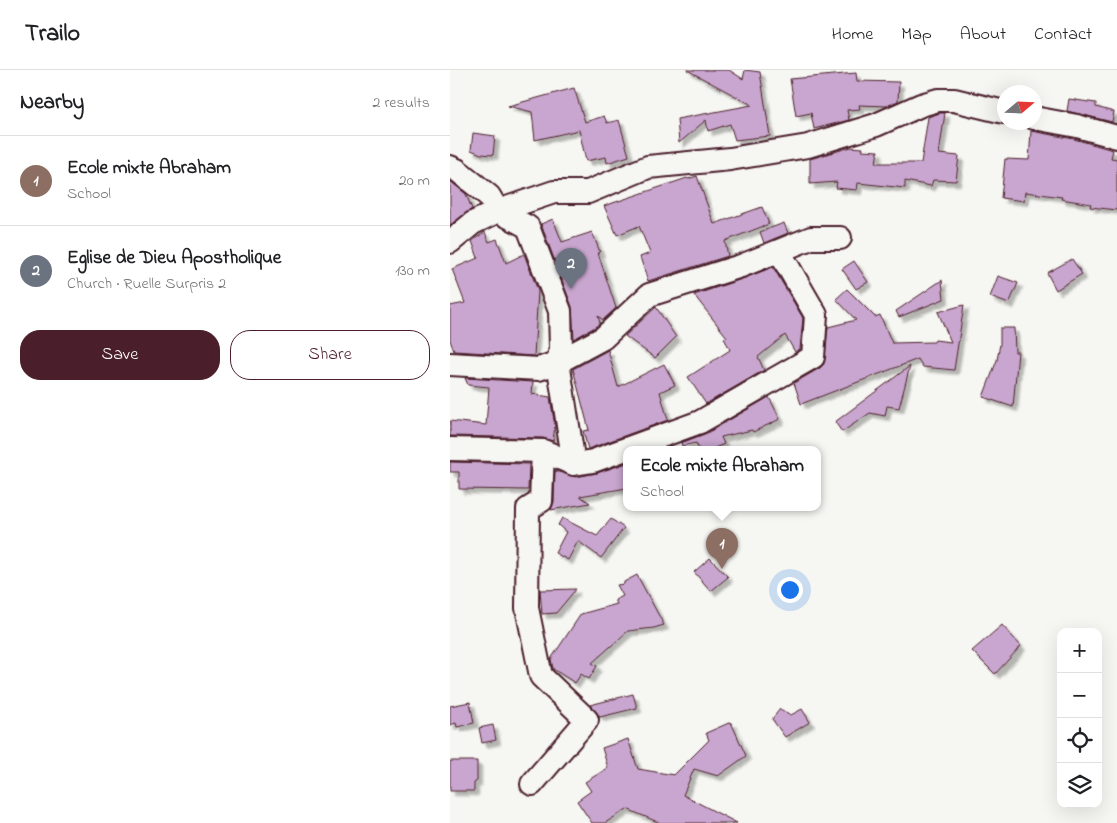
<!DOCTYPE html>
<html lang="en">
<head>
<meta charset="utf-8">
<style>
	:root { --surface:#fff; --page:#f2f2f2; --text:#202124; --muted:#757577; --line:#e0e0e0; --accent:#4a1f2b }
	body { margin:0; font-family:"Indie Flower",sans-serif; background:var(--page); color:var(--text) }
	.controls { position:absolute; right:15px; bottom:15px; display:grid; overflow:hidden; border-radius:10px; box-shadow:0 5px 20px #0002 }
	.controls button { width:45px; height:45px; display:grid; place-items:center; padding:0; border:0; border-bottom:1px solid var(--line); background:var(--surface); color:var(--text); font:25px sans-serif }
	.compass { position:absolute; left:547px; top:15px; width:45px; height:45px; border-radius:50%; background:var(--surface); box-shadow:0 5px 20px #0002; rotate:71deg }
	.you { position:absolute; left:339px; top:519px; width:18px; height:18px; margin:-12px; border:4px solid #fff; border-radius:50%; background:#1a73e8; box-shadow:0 0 0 8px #1a73e833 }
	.badge { display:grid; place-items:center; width:32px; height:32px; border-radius:50%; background:var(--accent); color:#fff; font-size:16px; font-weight:700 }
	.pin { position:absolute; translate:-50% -41px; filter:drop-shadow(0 1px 2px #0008) }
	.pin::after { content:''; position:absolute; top:26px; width:18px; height:15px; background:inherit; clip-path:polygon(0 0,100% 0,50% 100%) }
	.popup { position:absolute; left:173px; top:376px; width:198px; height:65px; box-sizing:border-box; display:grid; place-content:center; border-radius:10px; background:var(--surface); filter:drop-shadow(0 1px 4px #0005); font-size:16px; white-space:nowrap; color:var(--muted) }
	.popup b { font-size:19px; color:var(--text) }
	.popup::after { content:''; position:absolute; left:50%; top:100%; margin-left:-10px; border:10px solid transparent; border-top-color:var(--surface) }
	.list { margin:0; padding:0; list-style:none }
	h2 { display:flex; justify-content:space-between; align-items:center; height:65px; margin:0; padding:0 20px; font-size:21px }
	h2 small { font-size:16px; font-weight:400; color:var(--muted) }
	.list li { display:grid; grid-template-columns:32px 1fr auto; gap:15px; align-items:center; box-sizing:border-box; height:90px; padding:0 20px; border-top:1px solid var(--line) }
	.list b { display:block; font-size:19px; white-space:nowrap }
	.list p { margin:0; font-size:16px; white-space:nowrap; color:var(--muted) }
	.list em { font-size:16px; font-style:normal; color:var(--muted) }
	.actions { display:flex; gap:10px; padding:15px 20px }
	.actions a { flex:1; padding:11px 0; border:1px solid var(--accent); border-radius:20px; text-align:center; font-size:18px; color:var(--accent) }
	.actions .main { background:var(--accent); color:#fff }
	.icon { flex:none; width:28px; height:28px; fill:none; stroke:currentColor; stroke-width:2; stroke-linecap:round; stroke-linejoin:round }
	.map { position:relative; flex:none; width:667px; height:753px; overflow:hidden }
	header { display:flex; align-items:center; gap:30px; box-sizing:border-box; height:70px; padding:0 25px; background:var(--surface); border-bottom:1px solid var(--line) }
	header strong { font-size:24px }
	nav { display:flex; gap:28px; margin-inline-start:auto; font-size:18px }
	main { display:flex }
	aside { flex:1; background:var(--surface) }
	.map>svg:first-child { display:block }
</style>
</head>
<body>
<header>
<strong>Trailo</strong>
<nav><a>Home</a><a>Map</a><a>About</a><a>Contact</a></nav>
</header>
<main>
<aside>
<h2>Nearby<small>2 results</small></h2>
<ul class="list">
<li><span class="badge" style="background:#8d6e63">1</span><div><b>Ecole mixte Abraham</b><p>School</p></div><em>20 m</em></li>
<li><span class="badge" style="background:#6b7280">2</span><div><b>Eglise de Dieu Apostholique</b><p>Church · Ruelle Surpris 2</p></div><em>130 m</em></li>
</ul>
<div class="actions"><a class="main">Save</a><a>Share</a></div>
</aside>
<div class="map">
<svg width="667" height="753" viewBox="0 0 667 753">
	<defs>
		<filter id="shadow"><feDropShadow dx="4.5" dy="4.5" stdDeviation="1" flood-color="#0004"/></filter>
	</defs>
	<rect width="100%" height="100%" fill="#f6f6f2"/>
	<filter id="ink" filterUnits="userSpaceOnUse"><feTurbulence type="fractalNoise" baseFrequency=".02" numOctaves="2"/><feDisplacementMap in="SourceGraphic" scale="10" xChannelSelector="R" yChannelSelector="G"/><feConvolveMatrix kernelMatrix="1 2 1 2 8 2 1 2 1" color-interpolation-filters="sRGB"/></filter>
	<g filter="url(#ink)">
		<path fill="#c9a6cf" stroke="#4a1f2b" filter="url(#shadow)" d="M237 0H279L293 9 295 0 310 2 320 66 285 70 280 54 258 61 256 50 229 73 227 49 302 35Z
			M406 3 407 11 449 12 448 31 437 36 409 35 410 39 397 40 399 50 364 59 361 43 346 46 340 9Z
			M124 18 135 52 154 46 157 53 169 50 179 86 157 93 156 87 136 91 129 60 85 70 82 42 58 36Z
			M619 29 646 33V37L664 42 662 52 617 41Z
			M490 43H495L489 84 509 86 506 111 483 110 481 116 455 111V118L408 113 407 120 386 118 387 112 360 114V89L401 77 413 78 412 80 428 81 426 93H471L478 47Z
			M581 61 624 69 663 80 661 88 667 89V140L640 137 641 134 611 129 612 127 575 122 574 131 551 128 555 89 579 90Z
			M23 63 45 66 43 85 31 84 21 80Z
			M247 106 264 154 312 137 319 154 275 171 278 186 198 211 190 187 200 183 189 156 167 165 154 136 237 108 238 109Z
			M0 111 16 124 22 139 0 155Z
			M103 149 112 172 142 162 150 182 148 183 166 238 153 250 148 246 150 253 145 257 124 269 122 237 91 154Z
			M334 153 338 163 314 173 310 162Z
			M35 162 39 172 47 169 56 193 74 184 88 221 84 286 4 281 0 270V236L15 233 2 199 28 188 22 171Z
			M622 189 632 204 606 220 597 203Z
			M404 191 418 212 406 219 392 199Z
			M323 197 353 248 350 279 345 282 335 265 308 287 314 300 256 334 238 307 280 280 274 268 277 267 244 225 295 208Z
			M548 206 568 213 559 234 540 227Z
			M492 210 494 229 449 247 446 241Z
			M397 219 425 247 430 245 442 273 484 272 485 270 501 272 488 242 514 235 504 300 473 297 468 289 351 334 344 313 370 298 374 294 378 257 406 250 386 229Z
			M206 237 226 267 205 288 175 266Z
			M550 258H564L565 282H568L563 337 533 327 547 290 550 274Z
			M158 280 168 317 214 294 225 315 210 322 218 350 138 379 133 361 139 360 123 299Z
			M460 296 449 338 437 336 435 346 420 343 392 362 385 352Z
			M15 308 83 312 82 324 100 327 105 356 103 371 93 368 0 366V351L36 355 39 317 18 315Z
			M319 327 330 349 303 362 302 360 271 367 274 374 260 380H249L246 373 232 376 231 373 257 363Z
			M0 392 79 394 78 420 9 419V402H0Z
			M177 393V418L130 426 140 433 101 440 104 432 105 401 126 407 147 403Z
			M112 448 147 466 161 449 174 458 151 488 128 471 118 490 105 483 116 462 108 455Z
			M260 488 278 507 261 521 244 502Z
			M187 505 214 555 204 558 178 561 142 593 147 596 139 609 131 604 125 613 103 599 101 589 131 544 167 534 165 530 173 526 167 515 174 514V512Z
			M126 519 106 543 92 544 90 520Z
			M552 555 571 576 545 604 522 581Z
			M183 624 187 638 150 647 140 635Z
			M20 632 24 653 7 657 6 653 0 655V636Z
			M330 639 341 645 352 639 360 652 335 667 322 649Z
			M281 652 296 686 268 706 244 699 233 725 287 753H210L177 739 155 753H142L127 731 141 721 135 712 158 698 152 678 178 669 188 699 224 705 259 670 256 663Z
			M43 655 46 670 32 673 29 658Z
			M0 691H27V711L24 713V721H0Z"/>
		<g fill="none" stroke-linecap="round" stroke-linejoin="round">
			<defs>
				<path id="minor" d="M584 48 627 56 667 67
					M0 97 7 100 39 126 48 141 78 157 110 241 111 278 108 292 124 394
					M0 172 23 153 48 141 104 122H138L198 97 280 89 358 76 426 55 471 35 488 30H504L554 42
					M0 294 89 299 108 292 153 268 199 225 291 196 361 168H390
					M0 379 93 381 124 394 143 391 250 352 363 287 366 245 329 181
					M82 714 137 650 91 606 77 538 78 439 91 431 93 381"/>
			</defs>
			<use href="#minor" stroke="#4a1f2b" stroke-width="26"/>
			<use href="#minor" stroke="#f6f6f2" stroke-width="22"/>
		</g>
	</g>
</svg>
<div class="controls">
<button>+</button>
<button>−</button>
<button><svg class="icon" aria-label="locate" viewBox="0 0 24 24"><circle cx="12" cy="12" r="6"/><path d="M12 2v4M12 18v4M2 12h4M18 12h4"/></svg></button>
<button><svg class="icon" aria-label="layers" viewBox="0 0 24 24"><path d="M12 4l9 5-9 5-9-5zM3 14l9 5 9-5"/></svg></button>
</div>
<svg class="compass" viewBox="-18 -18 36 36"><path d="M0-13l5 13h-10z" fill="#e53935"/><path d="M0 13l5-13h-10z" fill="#757577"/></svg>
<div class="you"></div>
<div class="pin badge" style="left:272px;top:499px;background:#8d6e63">1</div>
<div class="popup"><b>Ecole mixte Abraham</b>School</div>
<div class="pin badge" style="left:121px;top:219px;background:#6b7280">2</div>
</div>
</main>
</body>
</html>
